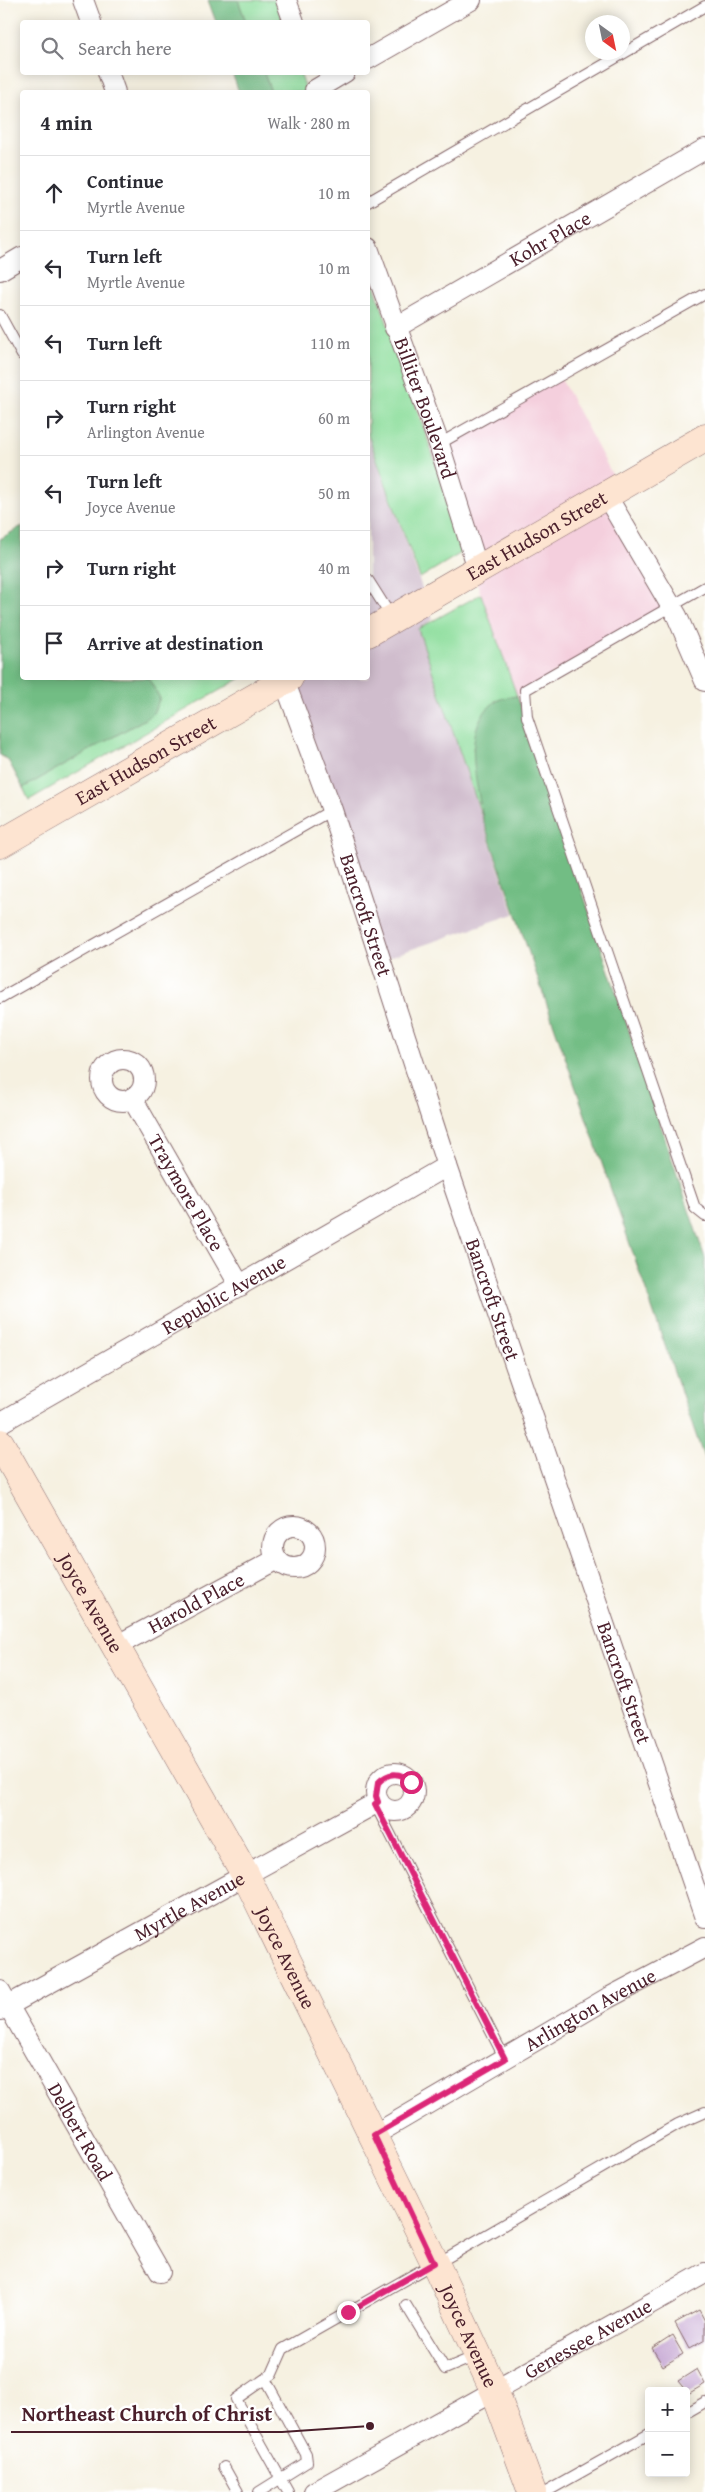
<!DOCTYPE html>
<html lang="en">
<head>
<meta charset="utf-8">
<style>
	:root { --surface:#fff; --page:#f2f2f3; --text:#2b2b33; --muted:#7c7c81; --line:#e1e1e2 }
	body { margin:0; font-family:"Gentium Book Plus",serif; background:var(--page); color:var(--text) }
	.controls { position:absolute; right:15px; bottom:15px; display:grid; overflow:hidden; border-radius:5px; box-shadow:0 2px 12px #0003 }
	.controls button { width:45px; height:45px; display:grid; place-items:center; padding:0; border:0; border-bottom:1px solid var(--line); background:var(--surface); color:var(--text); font:25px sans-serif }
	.compass { position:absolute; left:585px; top:15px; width:45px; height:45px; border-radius:50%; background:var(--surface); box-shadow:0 2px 12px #0003; rotate:147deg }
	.stop { position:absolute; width:15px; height:15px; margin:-11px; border:4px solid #db2777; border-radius:50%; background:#fff }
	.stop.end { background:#db2777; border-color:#fff; box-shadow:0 1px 5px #0008 }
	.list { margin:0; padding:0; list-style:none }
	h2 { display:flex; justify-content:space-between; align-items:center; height:65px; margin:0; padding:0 20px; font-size:21px }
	h2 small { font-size:16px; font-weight:400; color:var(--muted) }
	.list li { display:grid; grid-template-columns:32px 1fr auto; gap:15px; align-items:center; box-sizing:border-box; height:75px; padding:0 20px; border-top:1px solid var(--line) }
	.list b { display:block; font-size:19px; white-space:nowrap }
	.list p { margin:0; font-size:16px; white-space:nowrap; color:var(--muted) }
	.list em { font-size:16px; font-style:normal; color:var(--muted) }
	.icon { flex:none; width:28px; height:28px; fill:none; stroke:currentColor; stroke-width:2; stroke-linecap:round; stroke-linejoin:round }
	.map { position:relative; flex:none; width:705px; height:2492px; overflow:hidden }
	.search { position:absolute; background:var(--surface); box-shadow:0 2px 12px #0003; left:20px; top:20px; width:350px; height:55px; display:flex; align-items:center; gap:12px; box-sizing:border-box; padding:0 18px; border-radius:5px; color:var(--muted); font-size:19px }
	.panel { position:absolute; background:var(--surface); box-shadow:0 2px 12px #0003; left:20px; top:90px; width:350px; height:590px; border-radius:5px }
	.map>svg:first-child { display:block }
</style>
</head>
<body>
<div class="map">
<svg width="705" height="2492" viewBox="0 0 705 2492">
	<rect width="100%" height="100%" fill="#fff"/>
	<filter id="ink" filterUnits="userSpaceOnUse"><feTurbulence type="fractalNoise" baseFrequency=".02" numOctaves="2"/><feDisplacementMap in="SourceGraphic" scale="10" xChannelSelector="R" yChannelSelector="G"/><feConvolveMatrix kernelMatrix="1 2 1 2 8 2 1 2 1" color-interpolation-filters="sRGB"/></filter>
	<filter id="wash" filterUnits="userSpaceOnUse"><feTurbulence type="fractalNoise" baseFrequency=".0096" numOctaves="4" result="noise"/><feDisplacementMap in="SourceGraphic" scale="20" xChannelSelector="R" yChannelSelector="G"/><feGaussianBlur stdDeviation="1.12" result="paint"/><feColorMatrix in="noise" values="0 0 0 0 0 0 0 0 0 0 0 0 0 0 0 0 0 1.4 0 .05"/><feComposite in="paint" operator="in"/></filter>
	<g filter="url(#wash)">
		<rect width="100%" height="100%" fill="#f6f1e1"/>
		<path fill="#f4cfdd" d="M559 375 620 489 606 498 671 604 517 696 429 448Z"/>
		<path fill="#d0bdcd" d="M368 435 433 619 418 629 514 914 380 960 281 678H368Z"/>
		<path fill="#8ede9d" stroke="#6c7e64" d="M238 0H275L283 22H246Z
			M264 73H300L307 92H271Z
			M368 268 466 550 420 578 368 435Z
			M481 594 517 696 495 701 473 748 483 820 418 629Z
			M148 678H241L29 800 23 788 152 715 160 698Z"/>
		<path fill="#72bd84" stroke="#5e6e58" d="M208 0H238L246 22H216Z
			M232 73H264L271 92H239Z
			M22 526V678H148L160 698 152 715 23 788 8 760 0 755V539Z
			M517 696 705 1258V1461L483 820C478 784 459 728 495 702 500 698 510 697 517 696Z"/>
		<g id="blocks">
			<path fill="#c7a9d4" d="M699 2310 705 2321V2340L689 2349 675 2323Z
				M672 2335 683 2354 663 2366 652 2348Z
				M697 2369 705 2384 686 2395V2391L678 2381Z"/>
		</g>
	</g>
	<g filter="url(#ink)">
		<use href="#blocks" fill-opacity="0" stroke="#86686b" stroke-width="1"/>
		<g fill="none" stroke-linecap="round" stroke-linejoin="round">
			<defs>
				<path id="lane" d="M368 202 705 6
					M0 315 22 355
					M439 444 705 294
					M368 580 392 618
					M705 587 525 690 527 717 695 1208 705 1216
					M0 998 332 810
					M375 1804 505 2059
					M436 2264 678 2124 705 2112
					M406 2305 445 2369 476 2356
					M686 2413 705 2402
					M224 2467 238 2492
					M259 2492 307 2462 306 2454 265 2379
					M288 2492 236 2399 272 2374 283 2349 434 2263
					M546 2492 649 2434"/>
				<g id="street">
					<path d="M83 0 91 22"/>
					<path d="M286 0 294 22"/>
					<path d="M368 59 471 0"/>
					<path d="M108 72 115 92"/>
					<path d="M315 90 345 72"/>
					<path id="s1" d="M368 248 439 444 478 569"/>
					<path d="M0 270 22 257"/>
					<path id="s2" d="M395 328 705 149"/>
					<path d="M606 495 677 616 705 681"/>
					<path id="s3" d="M284 680 332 810 447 1166 705 1918"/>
					<circle cx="123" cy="1080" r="21"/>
					<path id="s4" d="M132 1098 240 1286"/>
					<path id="s5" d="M0 1423 447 1166"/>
					<circle cx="294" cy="1547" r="21"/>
					<path id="s6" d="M116 1646 277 1559"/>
					<circle cx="395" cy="1792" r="19"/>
					<path id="s7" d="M0 1991 160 2272"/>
					<path id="s8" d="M0 2010 378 1802"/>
					<path id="s9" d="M374 2135 608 1998 705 1947"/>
					<path id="s10" d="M314 2492 705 2273"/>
				</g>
				<g id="secondary">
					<path id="s11" d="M368 633 705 438"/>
					<path id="s12" d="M0 844 289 678"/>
					<path id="s13" d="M0 1443 245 1874 436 2265 495 2392 532 2492"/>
				</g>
			</defs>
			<use href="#lane" stroke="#86686b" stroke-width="12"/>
			<use href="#street" stroke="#86686b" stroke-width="22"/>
			<use href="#secondary" stroke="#86686b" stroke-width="29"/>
			<use href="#lane" stroke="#fff" stroke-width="10"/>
			<use href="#street" stroke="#fff" stroke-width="20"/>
			<use href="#secondary" stroke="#fde4d1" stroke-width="28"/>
		</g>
	</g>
	<g fill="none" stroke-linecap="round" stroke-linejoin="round" filter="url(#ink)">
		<path stroke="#db2777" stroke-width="6" d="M348 2312 434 2263 374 2135 505 2059 375 1804 378 1802 376 1796 378 1783C388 1772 400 1771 411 1782"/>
	</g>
	<g text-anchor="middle" stroke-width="5" stroke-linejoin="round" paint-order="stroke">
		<g font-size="20" fill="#4a1f2b" stroke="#fff">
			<text dy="7" stroke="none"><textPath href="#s2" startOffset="179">Kohr Place</textPath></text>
			<text dy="7" stroke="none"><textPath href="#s1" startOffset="170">Billiter Boulevard</textPath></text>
			<text dy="7" stroke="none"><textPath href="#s11" startOffset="195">East Hudson Street</textPath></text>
			<text dy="7" stroke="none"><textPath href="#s12" startOffset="168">East Hudson Street</textPath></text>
			<text dy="7" stroke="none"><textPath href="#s3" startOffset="249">Bancroft Street</textPath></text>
			<text dy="7" stroke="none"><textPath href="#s4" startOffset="109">Traymore Place</textPath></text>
			<text dy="7" stroke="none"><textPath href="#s5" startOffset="258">Republic Avenue</textPath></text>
			<text dy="7" stroke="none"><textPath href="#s3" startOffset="654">Bancroft Street</textPath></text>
			<text dy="7" stroke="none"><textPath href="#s13" startOffset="184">Joyce Avenue</textPath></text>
			<text dy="7" stroke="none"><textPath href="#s6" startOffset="91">Harold Place</textPath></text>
			<text dy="7" stroke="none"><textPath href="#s3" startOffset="1059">Bancroft Street</textPath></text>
			<text dy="7" stroke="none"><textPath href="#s8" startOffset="216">Myrtle Avenue</textPath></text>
			<text dy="7" stroke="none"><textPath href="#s13" startOffset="589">Joyce Avenue</textPath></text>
			<text dy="7" stroke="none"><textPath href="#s9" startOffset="250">Arlington Avenue</textPath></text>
			<text dy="7" stroke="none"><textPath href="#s7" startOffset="162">Delbert Road</textPath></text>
			<text dy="7" stroke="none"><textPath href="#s13" startOffset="1009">Joyce Avenue</textPath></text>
			<text dy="7" stroke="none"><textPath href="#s10" startOffset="314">Genessee Avenue</textPath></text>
		</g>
	</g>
	<path fill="none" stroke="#4a1f2b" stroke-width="2" d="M370 2426L282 2432H11"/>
	<circle fill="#4a1f2b" stroke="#fff" stroke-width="2" cx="370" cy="2426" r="5"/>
	<g font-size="21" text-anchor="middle" font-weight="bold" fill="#4a1f2b" stroke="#fff" stroke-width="5" stroke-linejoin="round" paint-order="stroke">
		<text x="147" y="2421">Northeast Church of Christ</text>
	</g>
</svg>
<div class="controls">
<button>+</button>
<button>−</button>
</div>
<svg class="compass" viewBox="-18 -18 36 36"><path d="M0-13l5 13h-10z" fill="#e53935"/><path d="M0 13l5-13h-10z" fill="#7c7c81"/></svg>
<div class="stop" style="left:411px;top:1782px"></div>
<div class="stop end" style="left:348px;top:2312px"></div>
<div class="search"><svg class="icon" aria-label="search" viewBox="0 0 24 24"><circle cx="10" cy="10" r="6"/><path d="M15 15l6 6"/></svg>Search here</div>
<section class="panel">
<h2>4 min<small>Walk · 280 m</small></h2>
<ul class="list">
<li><svg class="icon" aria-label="ahead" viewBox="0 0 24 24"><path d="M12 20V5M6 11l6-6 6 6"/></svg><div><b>Continue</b><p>Myrtle Avenue</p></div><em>10 m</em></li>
<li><svg class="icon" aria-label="left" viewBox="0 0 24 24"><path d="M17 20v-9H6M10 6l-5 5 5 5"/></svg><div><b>Turn left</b><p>Myrtle Avenue</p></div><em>10 m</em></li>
<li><svg class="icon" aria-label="left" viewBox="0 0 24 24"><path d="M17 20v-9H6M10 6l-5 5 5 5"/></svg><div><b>Turn left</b></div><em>110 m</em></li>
<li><svg class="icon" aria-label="right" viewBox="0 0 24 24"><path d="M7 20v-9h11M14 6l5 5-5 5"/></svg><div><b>Turn right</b><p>Arlington Avenue</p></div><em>60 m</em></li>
<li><svg class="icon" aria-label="left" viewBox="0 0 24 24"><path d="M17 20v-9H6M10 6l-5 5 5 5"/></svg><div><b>Turn left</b><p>Joyce Avenue</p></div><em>50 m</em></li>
<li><svg class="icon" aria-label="right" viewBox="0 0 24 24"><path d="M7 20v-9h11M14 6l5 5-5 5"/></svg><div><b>Turn right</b></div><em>40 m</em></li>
<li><svg class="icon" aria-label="arrive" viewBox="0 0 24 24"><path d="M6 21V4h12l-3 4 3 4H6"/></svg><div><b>Arrive at destination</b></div></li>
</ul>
</section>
</div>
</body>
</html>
